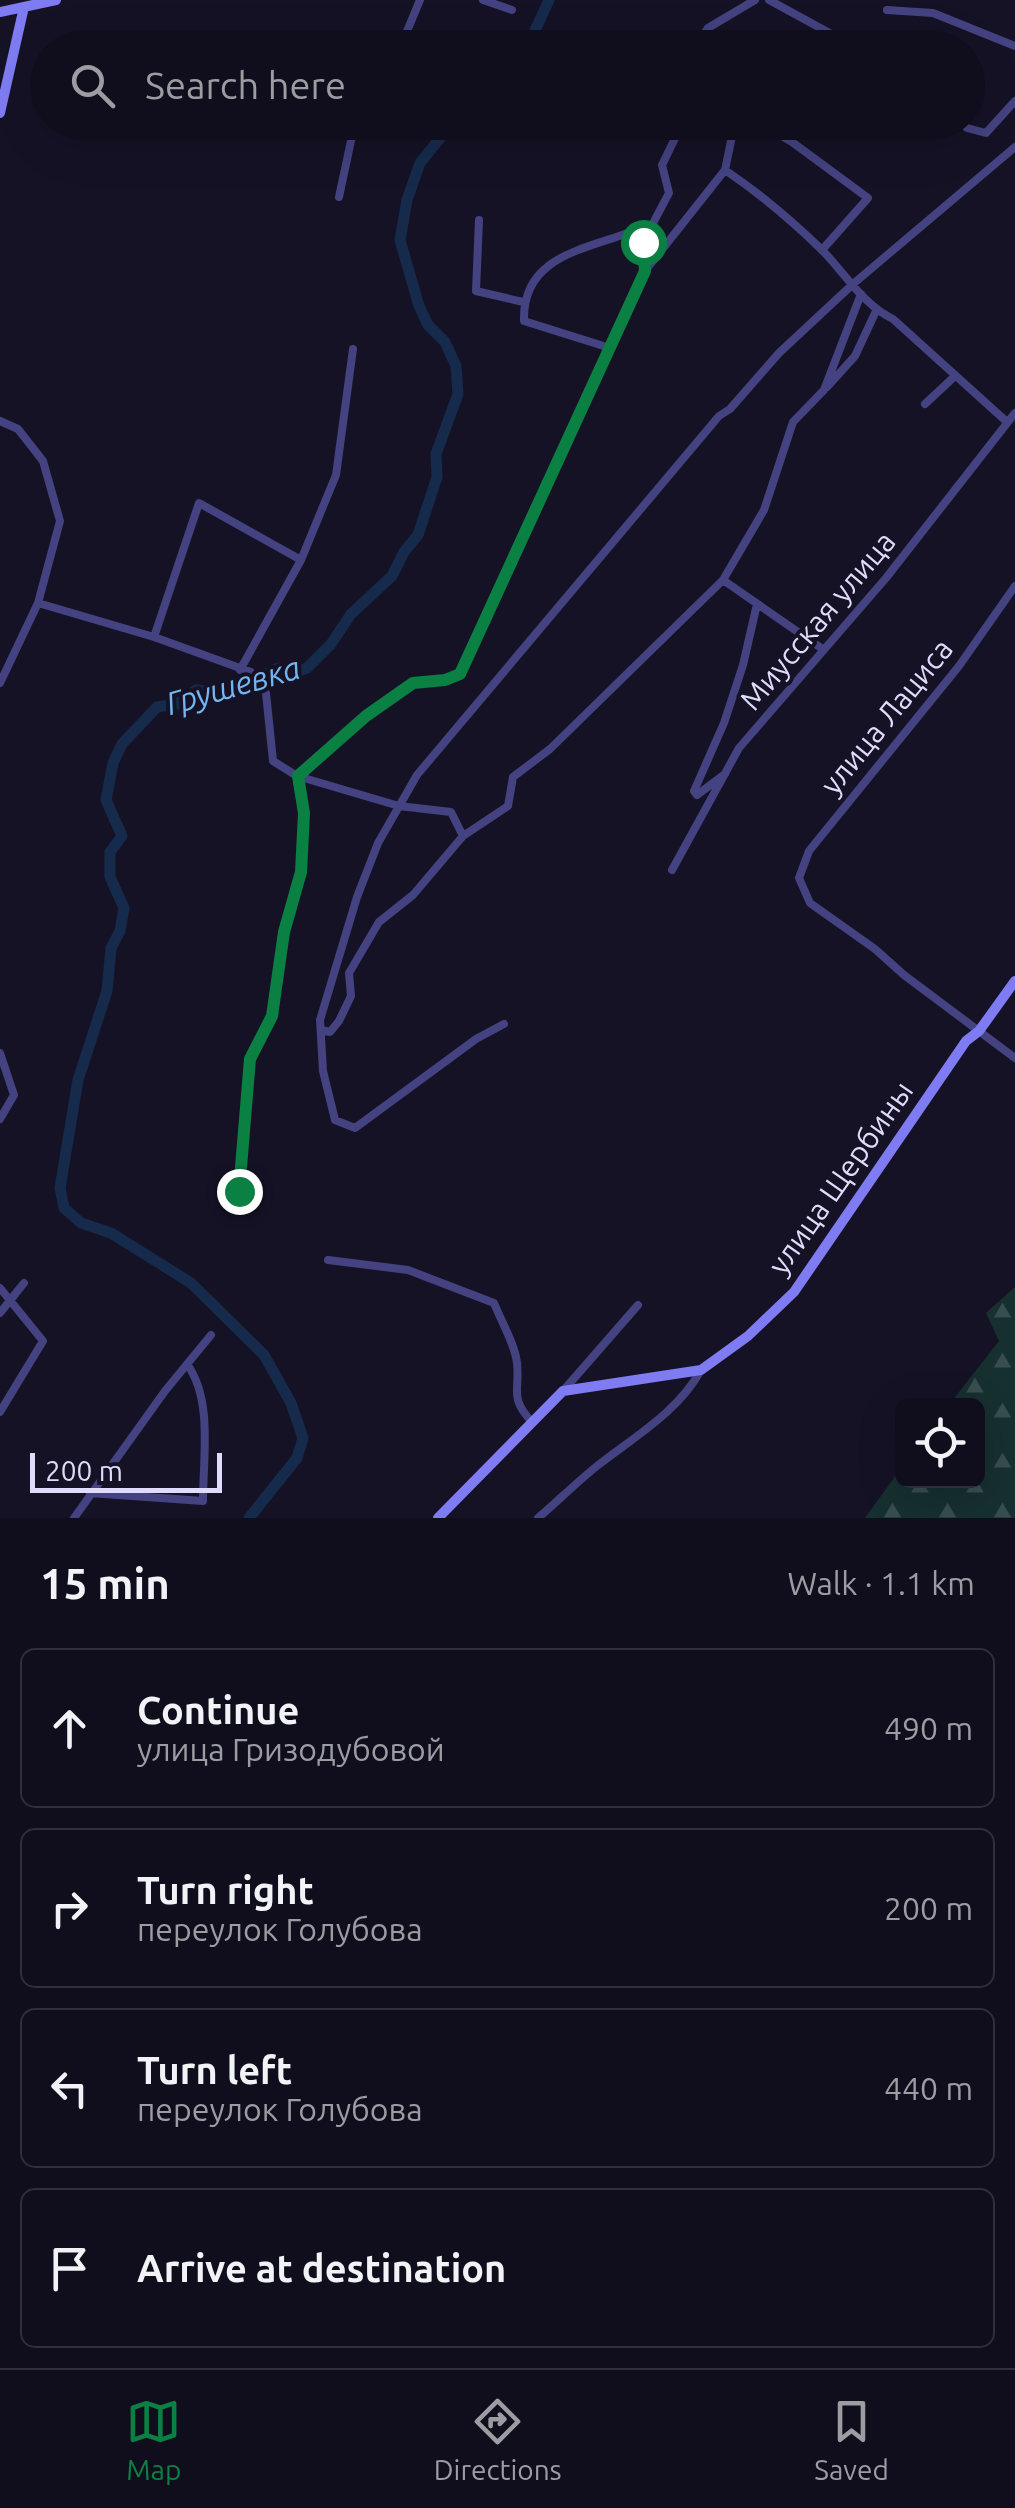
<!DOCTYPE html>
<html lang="en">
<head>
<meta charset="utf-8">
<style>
	:root { --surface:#100e1c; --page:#1e1c29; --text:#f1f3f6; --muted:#9c9ca3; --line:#302e3b; --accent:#0b8043 }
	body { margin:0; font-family:Ubuntu,sans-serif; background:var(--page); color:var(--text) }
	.controls { position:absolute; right:30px; bottom:30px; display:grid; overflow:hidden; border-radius:15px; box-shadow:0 10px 40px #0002 }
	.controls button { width:90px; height:90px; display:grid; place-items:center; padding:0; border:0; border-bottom:2px solid var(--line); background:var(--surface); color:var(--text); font:50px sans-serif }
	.scale { position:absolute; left:30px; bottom:25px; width:192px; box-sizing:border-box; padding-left:10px; border:5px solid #dfdbfb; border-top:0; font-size:28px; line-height:35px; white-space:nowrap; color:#dfdbfb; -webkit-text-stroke:8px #161226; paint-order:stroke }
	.stop { position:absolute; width:30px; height:30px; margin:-22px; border:8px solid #0b8043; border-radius:50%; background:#fff }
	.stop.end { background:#0b8043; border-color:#fff; box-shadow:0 2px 10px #0008 }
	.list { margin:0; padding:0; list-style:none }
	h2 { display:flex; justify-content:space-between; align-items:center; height:130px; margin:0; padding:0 40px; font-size:42px }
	h2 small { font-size:32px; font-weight:400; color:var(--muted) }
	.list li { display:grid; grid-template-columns:65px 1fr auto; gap:30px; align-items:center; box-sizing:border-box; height:160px; margin:0 20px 20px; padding:0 20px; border:2px solid var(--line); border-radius:15px }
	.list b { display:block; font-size:38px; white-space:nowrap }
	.list p { margin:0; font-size:32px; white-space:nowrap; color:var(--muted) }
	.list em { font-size:32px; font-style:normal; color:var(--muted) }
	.icon { flex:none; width:55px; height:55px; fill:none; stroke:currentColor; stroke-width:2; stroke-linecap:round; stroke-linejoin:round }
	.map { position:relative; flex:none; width:1015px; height:1518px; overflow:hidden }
	.search { position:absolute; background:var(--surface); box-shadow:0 10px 40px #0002; left:30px; right:30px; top:30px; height:110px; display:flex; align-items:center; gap:25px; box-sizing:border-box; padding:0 35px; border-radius:55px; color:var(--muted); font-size:38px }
	.sheet { height:850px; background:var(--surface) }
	nav { display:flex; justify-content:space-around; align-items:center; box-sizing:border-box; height:140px; border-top:2px solid var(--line); background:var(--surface); font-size:28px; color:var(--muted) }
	nav a { display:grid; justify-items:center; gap:5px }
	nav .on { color:var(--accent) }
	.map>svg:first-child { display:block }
</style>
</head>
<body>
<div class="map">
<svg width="1015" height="1518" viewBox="0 0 1015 1518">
	<defs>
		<pattern id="forest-firs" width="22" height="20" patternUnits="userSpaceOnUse" patternTransform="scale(2.5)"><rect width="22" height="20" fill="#162f2f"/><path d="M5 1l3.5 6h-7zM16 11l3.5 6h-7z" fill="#374d4e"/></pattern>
	</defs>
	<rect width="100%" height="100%" fill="#161226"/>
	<path fill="url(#forest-firs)" d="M1015 1287V1518H865L902 1467V1480H978V1406L949 1405 999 1341 986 1313Z"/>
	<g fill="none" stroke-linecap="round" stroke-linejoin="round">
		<path stroke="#162b4c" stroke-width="11" d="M527 48 549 0
			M249 1518 297 1458 303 1438 291 1403 264 1355 191 1283 111 1233 81 1223 64 1208 60 1188 78 1080 107 991 111 948 120 931 124 908 110 877V852L122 836 106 800 113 763 122 744 157 707 177 704 196 690 223 692 240 687 278 668 295 673 307 668 331 644 351 614 392 576 404 552 418 535 437 477 436 454 458 394 456 366 445 342 428 325 419 306 400 240 407 200 420 163 453 122"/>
		<path stroke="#444280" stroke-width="8" d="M483 0 512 10
			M769 0 857 48
			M887 10 933 13 1015 46
			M400 48 420 0
			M695 48 708 28 755 0
			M758 122 792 142 868 198 822 250
			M961 122 967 128 986 133 1015 101
			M725 170C759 193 791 220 821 249 845 273 863 305 893 319L1007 422
			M339 197 355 122
			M479 220 476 291 523 302
			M645 271 643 242 669 193 662 165 683 122
			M610 348 524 321C522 258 581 250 628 233L658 254
			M827 387 855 356 876 311
			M925 404 955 376
			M0 421 18 429 43 461 60 521 38 603 0 683
			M723 580 824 650
			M1015 586 959 666 809 851 799 878 810 903 875 949 904 975 1015 1058
			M38 603 154 637 251 672 266 693 273 761 297 776 366 717 413 683 445 680 460 674 645 271 725 170 735 122
			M154 637 199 503 301 560
			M240 670 301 560 336 475 353 349
			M725 774 697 795 694 791 724 723 743 665 757 604
			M672 870 739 748 886 578 1015 413
			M504 1024 476 1039 355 1128 335 1120 323 1071 320 1020 357 897 378 843 417 775 719 416 730 409 779 353 853 284 1015 147
			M321 1030 330 1032 339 1021 351 996 349 973 379 922 413 895 463 836 508 806 513 777 550 749 723 580 764 510 793 422 824 390 861 294
			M0 1053 14 1095 0 1119
			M239 1191 250 1059 272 1016 284 932 301 872 305 813 297 776 399 806 451 812 463 836
			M328 1260 408 1270 494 1303C501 1321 515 1344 517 1363 520 1392 509 1397 532 1422
			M0 1288 43 1341 0 1412
			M0 1313 24 1283
			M563 1391 638 1305
			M90 1493 203 1501C203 1457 213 1400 187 1364
			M74 1518 165 1391 211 1335
			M538 1518C558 1501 577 1482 597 1466 634 1437 678 1412 701 1370"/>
		<path stroke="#7f7bf2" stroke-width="10" d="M0 12 56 0
			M0 113 24 7
			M438 1518 563 1391 701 1370 748 1336 794 1292 966 1041 979 1031 1015 981"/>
	</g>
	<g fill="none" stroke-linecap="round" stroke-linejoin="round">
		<path stroke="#0b8043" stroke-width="12" d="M239 1191 250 1059 272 1016 284 932 301 872 304 813 298 776 366 716 413 683 445 680 460 674 645 271 643 242"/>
	</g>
	<g text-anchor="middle" stroke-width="8" stroke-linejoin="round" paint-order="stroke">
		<g font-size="30" fill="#dfdbfb" stroke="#161226">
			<text transform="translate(818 621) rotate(-50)" y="10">Миусская улица</text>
			<text transform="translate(887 717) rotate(-51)" y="10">улица Лациса</text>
			<text transform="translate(841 1178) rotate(-55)" y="10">улица Щербины</text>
		</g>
		<g font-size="32" font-style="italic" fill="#73b6f1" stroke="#161226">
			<text transform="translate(233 686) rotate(-16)" y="11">Грушевка</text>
		</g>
	</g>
</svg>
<div class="controls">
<button><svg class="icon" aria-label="locate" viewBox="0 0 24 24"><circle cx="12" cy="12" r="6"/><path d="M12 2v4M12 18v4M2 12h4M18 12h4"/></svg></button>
</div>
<div class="scale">200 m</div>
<div class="stop" style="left:643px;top:242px"></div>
<div class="stop end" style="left:239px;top:1191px"></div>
<div class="search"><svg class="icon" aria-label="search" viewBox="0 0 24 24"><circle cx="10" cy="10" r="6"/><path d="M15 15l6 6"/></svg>Search here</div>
</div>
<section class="sheet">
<h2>15 min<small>Walk · 1.1 km</small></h2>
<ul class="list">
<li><svg class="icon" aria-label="ahead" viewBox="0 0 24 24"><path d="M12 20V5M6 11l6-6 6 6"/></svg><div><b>Continue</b><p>улица Гризодубовой</p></div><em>490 m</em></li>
<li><svg class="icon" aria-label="right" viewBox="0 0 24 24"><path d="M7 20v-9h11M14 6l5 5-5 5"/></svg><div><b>Turn right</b><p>переулок Голубова</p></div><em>200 m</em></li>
<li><svg class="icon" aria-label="left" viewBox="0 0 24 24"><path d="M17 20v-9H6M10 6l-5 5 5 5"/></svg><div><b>Turn left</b><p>переулок Голубова</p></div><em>440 m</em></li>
<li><svg class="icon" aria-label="arrive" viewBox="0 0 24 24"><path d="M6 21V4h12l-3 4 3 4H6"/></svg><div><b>Arrive at destination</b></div></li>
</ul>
</section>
<nav>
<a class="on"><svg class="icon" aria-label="map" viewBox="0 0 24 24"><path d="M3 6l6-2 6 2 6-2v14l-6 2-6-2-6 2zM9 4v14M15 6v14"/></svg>Map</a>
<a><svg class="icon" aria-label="directions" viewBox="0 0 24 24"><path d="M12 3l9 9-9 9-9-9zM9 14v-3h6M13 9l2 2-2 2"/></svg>Directions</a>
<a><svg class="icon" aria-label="saved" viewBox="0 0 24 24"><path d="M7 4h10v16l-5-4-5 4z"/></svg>Saved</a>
</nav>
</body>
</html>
